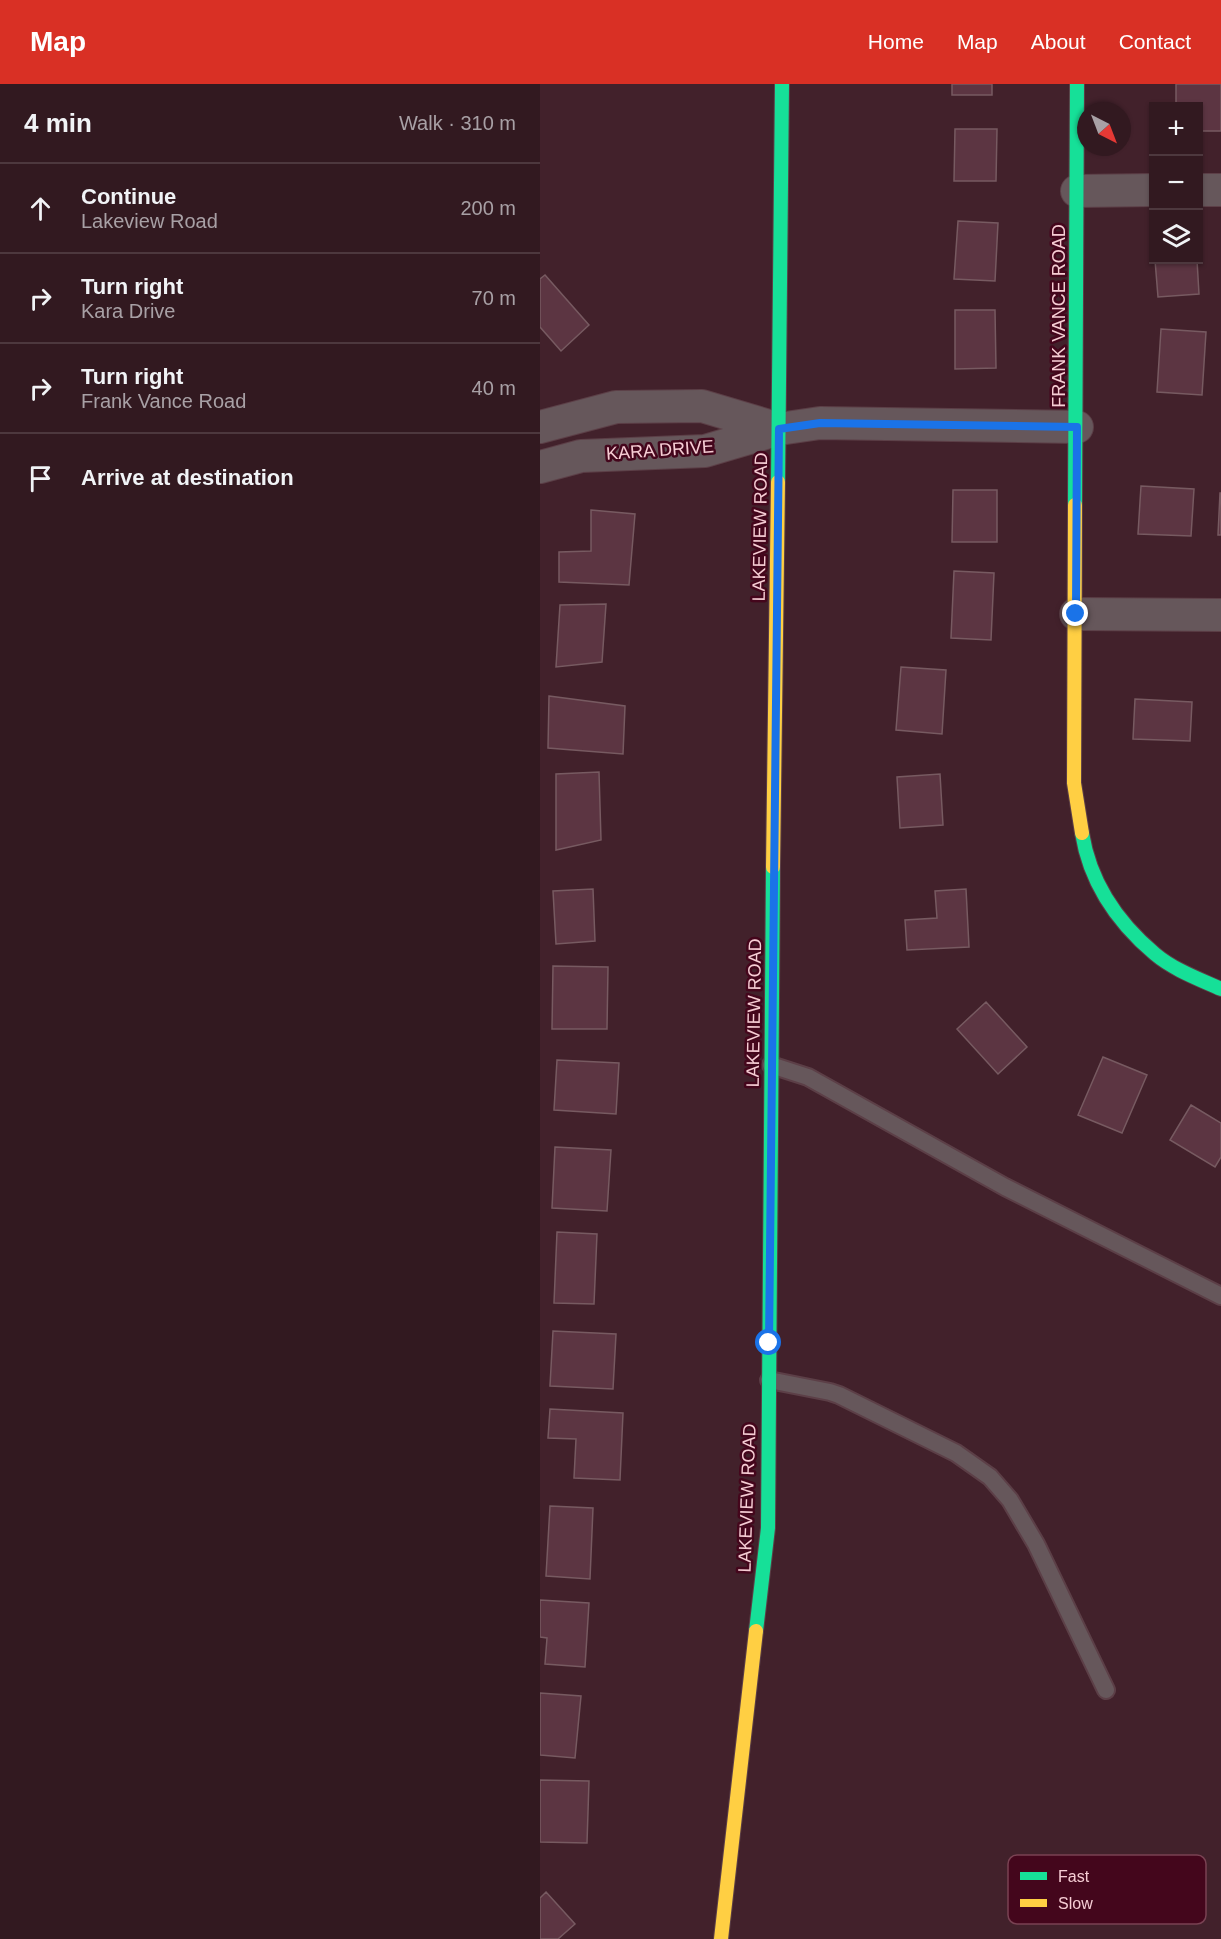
<!DOCTYPE html>
<html lang="en">
<head>
<meta charset="utf-8">
<style>
	:root { --surface:#321920; --page:#3d262d; --text:#f1f3f6; --muted:#a8a0a5; --line:#4d383e; --accent:#d93025 }
	body { margin:0; font-family:Arial,sans-serif; background:var(--page); color:var(--text) }
	.controls { position:absolute; right:18px; top:18px; display:grid; overflow:hidden; border-radius:0px; box-shadow:0 2px 4px #0004 }
	.controls button { width:54px; height:54px; display:grid; place-items:center; padding:0; border:0; border-bottom:2px solid var(--line); background:var(--surface); color:var(--text); font:30px sans-serif }
	.compass { position:absolute; left:537px; top:18px; width:54px; height:54px; border-radius:50%; background:var(--surface); box-shadow:0 2px 4px #0004; rotate:138deg }
	.stop { position:absolute; width:18px; height:18px; margin:-14px; border:4px solid #1a73e8; border-radius:50%; background:#fff }
	.stop.end { background:#1a73e8; border-color:#fff; box-shadow:0 2px 6px #0008 }
	.list { margin:0; padding:0; list-style:none }
	h2 { display:flex; justify-content:space-between; align-items:center; height:78px; margin:0; padding:0 24px; font-size:26px }
	h2 small { font-size:20px; font-weight:400; color:var(--muted) }
	.list li { display:grid; grid-template-columns:39px 1fr auto; gap:18px; align-items:center; box-sizing:border-box; height:90px; padding:0 24px; border-top:2px solid var(--line) }
	.list b { display:block; font-size:22px; white-space:nowrap }
	.list p { margin:0; font-size:20px; white-space:nowrap; color:var(--muted) }
	.list em { font-size:20px; font-style:normal; color:var(--muted) }
	.icon { flex:none; width:33px; height:33px; fill:none; stroke:currentColor; stroke-width:2; stroke-linecap:round; stroke-linejoin:round }
	.map { position:relative; flex:none; width:681px; height:1855px; overflow:hidden }
	header { display:flex; align-items:center; gap:36px; box-sizing:border-box; height:84px; padding:0 30px; background:var(--accent); color:#fff }
	header strong { font-size:28px }
	nav { display:flex; gap:33px; margin-inline-start:auto; font-size:21px }
	main { display:flex }
	aside { flex:1; background:var(--surface) }
	.map>svg:first-child { display:block }
</style>
</head>
<body>
<header>
<strong>Map</strong>
<nav><a>Home</a><a>Map</a><a>About</a><a>Contact</a></nav>
</header>
<main>
<aside>
<h2>4 min<small>Walk · 310 m</small></h2>
<ul class="list">
<li><svg class="icon" aria-label="ahead" viewBox="0 0 24 24"><path d="M12 20V5M6 11l6-6 6 6"/></svg><div><b>Continue</b><p>Lakeview Road</p></div><em>200 m</em></li>
<li><svg class="icon" aria-label="right" viewBox="0 0 24 24"><path d="M7 20v-9h11M14 6l5 5-5 5"/></svg><div><b>Turn right</b><p>Kara Drive</p></div><em>70 m</em></li>
<li><svg class="icon" aria-label="right" viewBox="0 0 24 24"><path d="M7 20v-9h11M14 6l5 5-5 5"/></svg><div><b>Turn right</b><p>Frank Vance Road</p></div><em>40 m</em></li>
<li><svg class="icon" aria-label="arrive" viewBox="0 0 24 24"><path d="M6 21V4h12l-3 4 3 4H6"/></svg><div><b>Arrive at destination</b></div></li>
</ul>
</aside>
<div class="map">
<svg width="681" height="1855" viewBox="0 0 681 1855">
	<rect width="100%" height="100%" fill="#42212b"/>
	<path fill="#5c3542" stroke="#775a61" stroke-width="1.5" d="M412 0H452V11H412Z
		M636 0H681V47H658V22H636Z
		M415 45H457L456 97H414Z
		M418 137 458 139 455 197 414 195Z
		M615 176H657L659 210 618 213Z
		M5 191 49 241 21 267 0 243V195Z
		M415 226H455L456 284 415 285Z
		M621 245 666 248 662 311 617 308Z
		M601 402 654 405 651 452 598 450Z
		M413 406H457V458H412Z
		M680 409H681V451H678Z
		M51 426 95 430 89 501 19 498V468L51 467Z
		M414 487 454 489 451 556 411 554Z
		M66 520 62 578 16 583 20 521Z
		M361 583 406 586 402 650 356 646Z
		M9 612 85 622 83 670 8 664Z
		M595 615 652 618 650 657 593 655Z
		M59 688 61 756 16 766V690Z
		M400 690 403 741 360 744 357 693Z
		M53 805 55 857 16 860 13 807Z
		M426 805 429 863 367 866 365 836 397 834 395 807Z
		M13 882 68 883 67 945H12Z
		M446 918 487 963 458 990 417 945Z
		M563 973 607 991 582 1049 538 1031Z
		M17 976 79 979 76 1030 14 1026Z
		M651 1021 681 1039V1073L675 1083 630 1056Z
		M15 1063 71 1066 67 1127 12 1124Z
		M17 1148 57 1150 54 1220 14 1219Z
		M13 1247 76 1250 73 1305 10 1302Z
		M10 1325 83 1329 80 1396 34 1394 36 1355 8 1354Z
		M10 1422 53 1424 50 1495 6 1492Z
		M0 1516 49 1519 45 1583 5 1580 7 1554 0 1553Z
		M0 1609 41 1612 35 1674 0 1671Z
		M0 1696 49 1697 47 1759 0 1758Z
		M6 1808 35 1840 18 1855H0V1814Z"/>
	<g fill="none" stroke-linecap="round" stroke-linejoin="round">
		<defs>
			<path id="lane" d="M231 981 268 993 465 1103 681 1212
				M229 1296 290 1308 299 1311 416 1369 450 1393 470 1416 496 1460 566 1606"/>
			<path id="street" d="M658 106H681
				M537 107 614 106
				M0 343 76 323 162 322 239 345
				M0 383 41 372 165 367 239 345 280 339 537 343
				M536 530 681 531"/>
			<path id="fast" d="M238 398 242 0
				M535 421 537 0
				M542 749C550 799 577 838 615 870 634 886 659 895 681 905
				M216 1547 228 1444 233 783"/>
			<path id="slow" d="M535 421 534 699 542 749
				M233 783 238 398
				M181 1855 216 1547"/>
		</defs>
		<use href="#lane" stroke="#5c3f47" stroke-width="20"/>
		<use href="#street" stroke="#5c3f47" stroke-width="34"/>
		<use href="#fast" stroke="#5c3f47" stroke-width="16"/>
		<use href="#slow" stroke="#5c3f47" stroke-width="16"/>
		<use href="#lane" stroke="#66575b" stroke-width="16"/>
		<use href="#street" stroke="#66575b" stroke-width="32"/>
		<use href="#fast" stroke="#16e098" stroke-width="14"/>
		<use href="#slow" stroke="#ffcf43" stroke-width="14"/>
	</g>
	<g fill="none" stroke-linecap="round" stroke-linejoin="round">
		<path stroke="#1a73e8" stroke-width="8" d="M229 1259 239 345 280 339 537 343 536 530"/>
	</g>
	<g text-anchor="middle" stroke-width="5" stroke-linejoin="round" paint-order="stroke">
		<g font-size="18" fill="#f6cdd4" stroke="#44061c">
			<text transform="translate(519 232) rotate(-90)" y="6">FRANK VANCE ROAD</text>
			<text transform="translate(120 366) rotate(-4)" y="6">KARA DRIVE</text>
			<text transform="translate(220 443) rotate(-89)" y="6">LAKEVIEW ROAD</text>
			<text transform="translate(214 929) rotate(-89)" y="6">LAKEVIEW ROAD</text>
			<text transform="translate(207 1414) rotate(-88)" y="6">LAKEVIEW ROAD</text>
		</g>
	</g>
	<rect x="468" y="1771" width="198" height="69" rx="9" fill="#44061c" stroke="#794253" stroke-width="1.5"/>
	<rect x="480" y="1788" width="27" height="8" fill="#16e098"/>
	<rect x="480" y="1815" width="27" height="8" fill="#ffcf43"/>
	<g font-size="16" fill="#f6cdd4">
		<text x="518" y="1798">Fast</text>
		<text x="518" y="1825">Slow</text>
	</g>
</svg>
<div class="controls">
<button>+</button>
<button>−</button>
<button><svg class="icon" aria-label="layers" viewBox="0 0 24 24"><path d="M12 4l9 5-9 5-9-5zM3 14l9 5 9-5"/></svg></button>
</div>
<svg class="compass" viewBox="-18 -18 36 36"><path d="M0-13l5 13h-10z" fill="#e53935"/><path d="M0 13l5-13h-10z" fill="#a8a0a5"/></svg>
<div class="stop" style="left:229px;top:1259px"></div>
<div class="stop end" style="left:536px;top:530px"></div>
</div>
</main>
</body>
</html>
